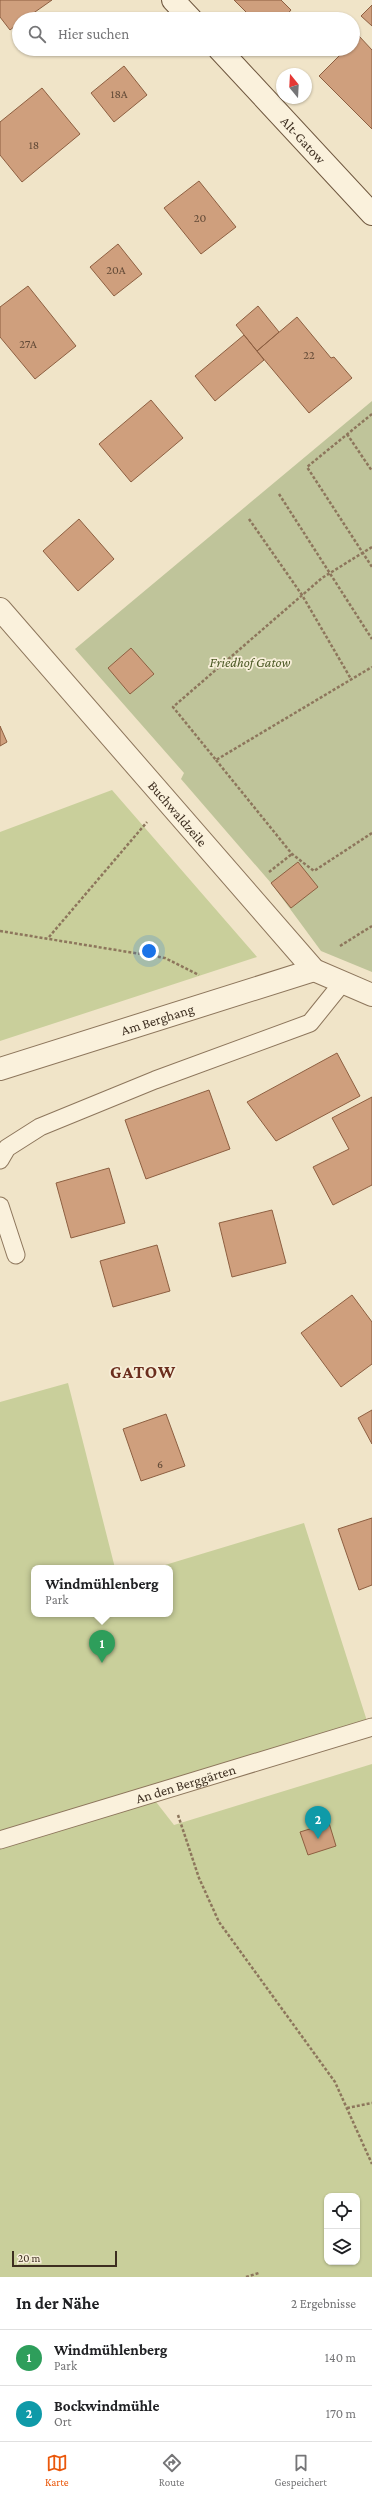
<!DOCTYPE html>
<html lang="de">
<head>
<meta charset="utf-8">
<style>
	:root { --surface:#fff; --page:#f2f2f2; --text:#202124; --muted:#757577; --line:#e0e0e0; --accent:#ea580c }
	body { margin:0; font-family:"Crimson Pro",serif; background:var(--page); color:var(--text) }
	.controls { position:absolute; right:12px; bottom:12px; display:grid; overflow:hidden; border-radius:8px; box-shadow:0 1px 3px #0004 }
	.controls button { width:36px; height:36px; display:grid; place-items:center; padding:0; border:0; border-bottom:1px solid var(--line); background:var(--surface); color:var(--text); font:20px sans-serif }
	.compass { position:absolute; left:276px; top:68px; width:36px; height:36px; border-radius:50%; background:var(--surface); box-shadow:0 1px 3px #0004; rotate:342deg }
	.scale { position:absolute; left:12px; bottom:10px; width:105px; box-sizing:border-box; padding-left:4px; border:2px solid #3d2e20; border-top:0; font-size:11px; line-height:14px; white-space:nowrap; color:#3d2e20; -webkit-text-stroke:3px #f7eed8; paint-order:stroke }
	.you { position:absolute; left:149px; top:951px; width:14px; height:14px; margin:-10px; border:3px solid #fff; border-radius:50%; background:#1a73e8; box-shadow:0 0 0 6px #1a73e833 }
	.badge { display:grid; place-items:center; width:26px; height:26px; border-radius:50%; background:var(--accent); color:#fff; font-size:13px; font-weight:700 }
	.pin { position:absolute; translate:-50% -33px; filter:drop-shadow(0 1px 2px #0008) }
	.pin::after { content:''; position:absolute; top:21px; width:14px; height:12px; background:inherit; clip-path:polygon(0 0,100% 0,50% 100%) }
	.popup { position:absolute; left:31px; top:1565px; width:142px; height:52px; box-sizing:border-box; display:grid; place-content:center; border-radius:8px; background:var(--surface); filter:drop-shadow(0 1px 3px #0005); font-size:13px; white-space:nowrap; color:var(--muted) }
	.popup b { font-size:15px; color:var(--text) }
	.popup::after { content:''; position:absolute; left:50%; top:100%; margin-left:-8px; border:8px solid transparent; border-top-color:var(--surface) }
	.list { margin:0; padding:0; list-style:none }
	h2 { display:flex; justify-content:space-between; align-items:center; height:52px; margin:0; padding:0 16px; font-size:17px }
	h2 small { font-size:13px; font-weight:400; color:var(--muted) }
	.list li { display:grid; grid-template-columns:26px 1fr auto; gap:12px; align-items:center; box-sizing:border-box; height:56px; padding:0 16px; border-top:1px solid var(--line) }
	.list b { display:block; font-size:15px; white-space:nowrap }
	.list p { margin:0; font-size:13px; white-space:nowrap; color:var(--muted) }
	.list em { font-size:13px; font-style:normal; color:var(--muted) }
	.icon { flex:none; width:22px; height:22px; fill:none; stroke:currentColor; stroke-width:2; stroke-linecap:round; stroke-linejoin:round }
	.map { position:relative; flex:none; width:372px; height:2277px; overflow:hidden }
	.search { position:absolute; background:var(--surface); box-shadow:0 1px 3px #0004; left:12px; right:12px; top:12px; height:44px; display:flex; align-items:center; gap:10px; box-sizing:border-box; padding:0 14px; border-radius:22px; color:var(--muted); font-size:15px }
	.sheet { height:164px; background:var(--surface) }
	nav { display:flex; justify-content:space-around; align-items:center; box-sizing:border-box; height:56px; border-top:1px solid var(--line); background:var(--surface); font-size:11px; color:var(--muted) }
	nav a { display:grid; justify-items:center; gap:2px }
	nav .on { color:var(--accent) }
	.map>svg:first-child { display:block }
</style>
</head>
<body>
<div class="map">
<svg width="372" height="2277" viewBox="0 0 372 2277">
	<rect width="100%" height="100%" fill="#f0e4c8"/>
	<path fill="#c9cf9b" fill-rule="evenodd" d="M112 790 257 957 0 1041V832Z
		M68 1383 115 1568H34V1614H170V1568H155L304 1523 367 1721 146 1789 174 1825 372 1764V2277H0V1402ZM327 2196H357V2262H327Z"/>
	<path fill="#bfc49a" d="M372 401V972L321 951 271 883 181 779 184 773 75 649Z"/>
	<path fill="#cf9f7d" stroke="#8d5f41" d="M0 0H52L25 19H19V23L10 30 0 17Z
		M234 0H281L291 10 283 19H253Z
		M372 5V26L361 16Z
		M359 36 372 50V129L319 76 346 49H353V42Z
		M124 66 147 95 114 122 91 93Z
		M42 88 80 134 22 182 0 155V122Z
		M199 181 236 227 201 254 164 208Z
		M118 244 142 274 114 296 90 267Z
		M28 286 76 346 35 379 0 337V307Z
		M258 306 279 332 257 351 236 325Z
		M297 317 331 358 334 357 352 378 309 413 257 351Z
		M244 335 264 360 215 401 195 376Z
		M151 400 183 438 131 482 99 444Z
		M79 519 114 559 78 591 43 551Z
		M131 648 154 674 130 694 108 668Z
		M0 726 7 742 0 746Z
		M298 862 318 887 291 908 271 883Z
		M337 1053 360 1096 276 1141 247 1102Z
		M209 1090 230 1149 146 1179 125 1120Z
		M372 1097V1185L333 1205 313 1167 349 1149 332 1118Z
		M109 1168 125 1223 71 1238 56 1183Z
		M272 1210 286 1263 232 1277 219 1223Z
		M157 1245 170 1291 113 1307 100 1261Z
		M352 1295 372 1322V1364L341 1387 301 1333Z
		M372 1410V1444L358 1418Z
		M166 1414 185 1466 141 1481 123 1429Z
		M372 1518V1585L359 1590 338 1529Z
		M329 1823 336 1846 308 1855 300 1832Z"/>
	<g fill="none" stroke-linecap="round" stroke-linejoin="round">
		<defs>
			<g id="service">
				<path d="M0 1160 7 1148 40 1127 155 1080 310 1023 343 982"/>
				<path d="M0 1206 16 1255"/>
				<path id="s1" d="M0 1840 372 1727"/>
			</g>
			<g id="minor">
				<path id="s2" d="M0 609 314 970 372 995"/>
				<path id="s3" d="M0 1069 314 970"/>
			</g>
			<g id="secondary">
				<path d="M173 0 191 19"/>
				<path id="s4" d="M219 49 372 214"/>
			</g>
		</defs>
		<use href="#service" stroke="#8d765c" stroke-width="19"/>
		<use href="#minor" stroke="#8d765c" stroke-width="24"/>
		<use href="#secondary" stroke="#6f573f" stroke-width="24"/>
		<path stroke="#8d765c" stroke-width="2.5" stroke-dasharray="3 2" stroke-linecap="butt" d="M372 414 307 467 372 567
			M347 434 372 471
			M279 494 372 639
			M249 519 302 595 351 679
			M372 547 322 578 173 707 216 760 372 667
			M216 760 292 854 314 871 372 833
			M269 872 292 854
			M0 931 165 958 199 975
			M49 937 147 822
			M340 946 372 926
			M178 1815 199 1878 219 1922 335 2082 372 2164
			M347 2108 372 2103
			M246 2277 259 2273"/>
		<use href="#service" stroke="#faf1dc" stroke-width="17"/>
		<use href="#minor" stroke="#faf1dc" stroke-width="22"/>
		<use href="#secondary" stroke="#faf1dc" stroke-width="22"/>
	</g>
	<g text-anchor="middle" stroke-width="3.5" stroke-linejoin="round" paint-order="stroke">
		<g font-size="12" fill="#624a37">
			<text x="119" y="98">18A</text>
			<text x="34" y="149">18</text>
			<text x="200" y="222">20</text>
			<text x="116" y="274">20A</text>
			<text x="28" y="348">27A</text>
			<text x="309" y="359">22</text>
			<text x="160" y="1468">6</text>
		</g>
		<g font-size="14" fill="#3d2e20" stroke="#f7eed8">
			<text dy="5" stroke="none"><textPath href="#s4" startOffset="124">Alt-Gatow</textPath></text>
			<text dy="5" stroke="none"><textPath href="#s2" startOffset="271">Buchwaldzeile</textPath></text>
			<text dy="5" stroke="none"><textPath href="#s3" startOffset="165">Am Berghang</textPath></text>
			<text dy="5" stroke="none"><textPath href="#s1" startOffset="194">An den Berggärten</textPath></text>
		</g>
		<g font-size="14" font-style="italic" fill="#4d5a26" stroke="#f7eed8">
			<text x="250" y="667">Friedhof Gatow</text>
		</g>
		<g font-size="18" font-weight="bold" letter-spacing="1" fill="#6b2e1e" stroke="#f7eed8">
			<text x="143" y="1378">GATOW</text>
		</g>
	</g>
</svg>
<div class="controls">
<button><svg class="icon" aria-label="locate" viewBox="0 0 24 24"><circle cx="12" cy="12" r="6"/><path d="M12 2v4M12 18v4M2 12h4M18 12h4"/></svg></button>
<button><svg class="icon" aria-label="layers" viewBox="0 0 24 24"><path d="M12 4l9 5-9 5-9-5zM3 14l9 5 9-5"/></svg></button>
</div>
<svg class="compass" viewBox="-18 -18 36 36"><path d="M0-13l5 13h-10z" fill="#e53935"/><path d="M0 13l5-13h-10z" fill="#757577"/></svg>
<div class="scale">20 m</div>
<div class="you"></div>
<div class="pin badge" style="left:102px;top:1663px;background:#2e9e5b">1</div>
<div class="popup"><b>Windmühlenberg</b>Park</div>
<div class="pin badge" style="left:318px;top:1839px;background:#0f9aa8">2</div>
<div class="search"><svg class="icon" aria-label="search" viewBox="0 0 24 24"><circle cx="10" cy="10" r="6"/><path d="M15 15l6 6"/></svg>Hier suchen</div>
</div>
<section class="sheet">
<h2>In der Nähe<small>2 Ergebnisse</small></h2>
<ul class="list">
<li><span class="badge" style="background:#2e9e5b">1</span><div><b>Windmühlenberg</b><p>Park</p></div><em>140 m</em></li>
<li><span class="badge" style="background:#0f9aa8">2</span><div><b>Bockwindmühle</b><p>Ort</p></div><em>170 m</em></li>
</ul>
</section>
<nav>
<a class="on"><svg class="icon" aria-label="map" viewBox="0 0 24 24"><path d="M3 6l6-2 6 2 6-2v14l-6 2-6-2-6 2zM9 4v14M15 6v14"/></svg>Karte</a>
<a><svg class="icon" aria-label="directions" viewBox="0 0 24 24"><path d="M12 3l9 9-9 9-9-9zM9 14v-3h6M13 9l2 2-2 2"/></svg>Route</a>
<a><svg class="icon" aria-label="saved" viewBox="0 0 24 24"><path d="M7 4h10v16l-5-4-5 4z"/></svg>Gespeichert</a>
</nav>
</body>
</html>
